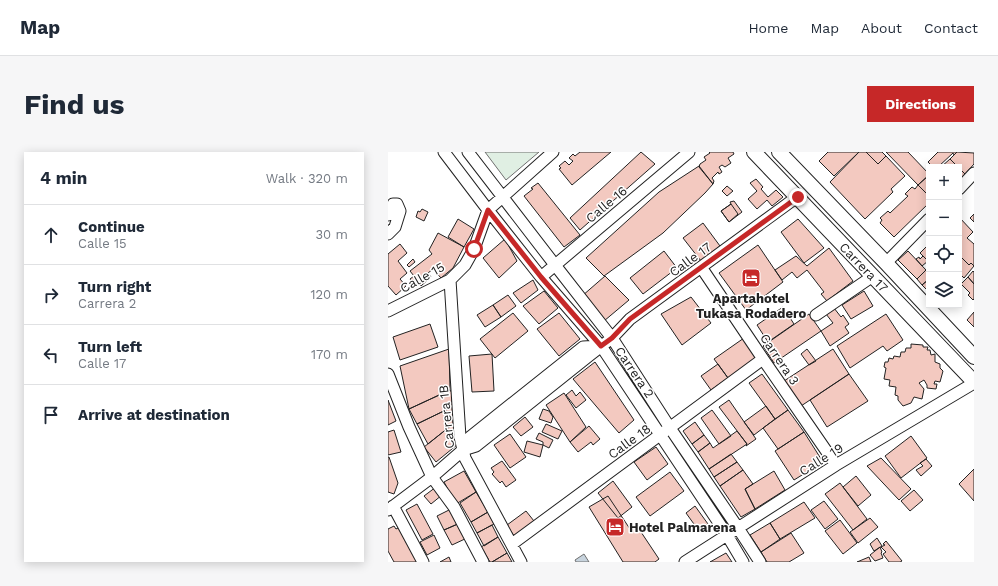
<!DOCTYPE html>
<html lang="en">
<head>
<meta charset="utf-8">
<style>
	:root { --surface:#fff; --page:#f6f6f7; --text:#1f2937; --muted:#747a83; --line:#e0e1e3; --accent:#c62828 }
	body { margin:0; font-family:"Work Sans",sans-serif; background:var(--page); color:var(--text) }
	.controls { position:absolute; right:12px; top:12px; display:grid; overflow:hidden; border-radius:0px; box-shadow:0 2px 10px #0003 }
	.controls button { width:36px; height:36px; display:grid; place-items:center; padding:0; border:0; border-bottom:1px solid var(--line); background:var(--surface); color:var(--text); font:20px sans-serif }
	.stop { position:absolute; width:12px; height:12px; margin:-9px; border:3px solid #c62828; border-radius:50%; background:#fff }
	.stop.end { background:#c62828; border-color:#fff; box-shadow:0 1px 4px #0008 }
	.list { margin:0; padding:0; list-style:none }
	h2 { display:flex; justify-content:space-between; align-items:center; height:52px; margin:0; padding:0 16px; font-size:17px }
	h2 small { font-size:13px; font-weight:400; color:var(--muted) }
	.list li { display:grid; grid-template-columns:26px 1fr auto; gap:12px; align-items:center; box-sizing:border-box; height:60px; padding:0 16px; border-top:1px solid var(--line) }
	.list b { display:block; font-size:15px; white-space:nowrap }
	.list p { margin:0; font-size:13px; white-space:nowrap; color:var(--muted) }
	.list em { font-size:13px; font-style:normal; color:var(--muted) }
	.icon { flex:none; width:22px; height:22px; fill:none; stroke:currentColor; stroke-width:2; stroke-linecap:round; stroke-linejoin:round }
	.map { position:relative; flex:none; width:586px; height:410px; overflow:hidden; border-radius:0px }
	header { display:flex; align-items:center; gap:24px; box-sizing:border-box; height:56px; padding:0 20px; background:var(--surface); border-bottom:1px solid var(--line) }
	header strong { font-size:19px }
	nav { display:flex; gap:22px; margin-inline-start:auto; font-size:14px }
	.intro { display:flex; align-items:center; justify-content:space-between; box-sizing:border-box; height:96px; padding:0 24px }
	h1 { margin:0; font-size:28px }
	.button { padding:10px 18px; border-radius:0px; background:var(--accent); color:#fff; font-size:14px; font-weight:700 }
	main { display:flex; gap:24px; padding:0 24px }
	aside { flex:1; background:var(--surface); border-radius:0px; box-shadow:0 2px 10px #0003 }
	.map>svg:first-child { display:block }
</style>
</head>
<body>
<header>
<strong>Map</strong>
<nav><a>Home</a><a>Map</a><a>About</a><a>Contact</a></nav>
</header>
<div class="intro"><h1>Find us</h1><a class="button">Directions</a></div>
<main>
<aside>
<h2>4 min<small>Walk · 320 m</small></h2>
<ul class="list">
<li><svg class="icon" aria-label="ahead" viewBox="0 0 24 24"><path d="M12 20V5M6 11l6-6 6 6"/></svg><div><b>Continue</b><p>Calle 15</p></div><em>30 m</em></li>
<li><svg class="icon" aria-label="right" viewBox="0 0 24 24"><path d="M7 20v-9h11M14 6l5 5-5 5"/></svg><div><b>Turn right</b><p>Carrera 2</p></div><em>120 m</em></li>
<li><svg class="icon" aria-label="left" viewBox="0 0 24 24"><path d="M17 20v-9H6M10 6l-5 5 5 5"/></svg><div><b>Turn left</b><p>Calle 17</p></div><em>170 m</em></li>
<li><svg class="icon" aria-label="arrive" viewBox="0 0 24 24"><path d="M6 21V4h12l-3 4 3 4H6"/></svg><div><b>Arrive at destination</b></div></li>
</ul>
</aside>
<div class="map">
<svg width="586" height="410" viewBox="0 0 586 410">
	<rect width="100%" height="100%" fill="#fff"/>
	<path fill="#e0efe3" stroke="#6f6f6f" d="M97 0H151L118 28Z"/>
	<path fill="#c7d3dd" stroke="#6f6f6f" d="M196 402 201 410H188L187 408Z"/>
	<path fill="#f3c9c0" stroke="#222" d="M192 0H223L184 33 171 17 173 16 171 14 177 9 181 13 185 9 181 6 185 2 187 4Z
		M253 0 267 12 192 78 182 66Z
		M321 0H345L346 2 340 6 343 11 337 15 334 13 331 15 334 20 331 22 330 20 324 26 326 29 325 32 311 15 312 12 318 8 316 5 322 1Z
		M440 0H471L446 24 431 9Z
		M471 0H478L490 12 498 4 517 24 503 37 505 40 477 67 442 30Z
		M478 0H494L498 4 490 12Z
		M498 0H520L541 22V23L530 33Z
		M550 0H569L566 3 565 1 550 15H545L540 10Z
		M569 0 586 1V12L577 22 562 7Z
		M562 7 570 15H553Z
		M311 14 325 32 317 41 275 81 216 124 198 106 271 40Z
		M571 16 577 22 571 28Z
		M541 23V44L530 33Z
		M368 27 375 35 373 37 380 45 388 38 395 45 384 54 379 48 369 57 360 47 369 39 362 31Z
		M150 31 192 83 176 95 136 44 145 37 143 36Z
		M530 33 541 44V51L506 85 492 71 494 68 492 66 500 59 502 61 520 44 517 42 524 35 527 37Z
		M339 34 345 39 339 44 334 39Z
		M346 49 354 60 341 70 333 59 343 52 342 50Z
		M343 52 350 62 341 70 333 59Z
		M34 57 40 60 36 69 28 65 30 59 32 60Z
		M586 62V70L582 66Z
		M571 65 585 80 579 86 586 92V114L583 111 581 113 571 103Z
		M70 67 86 77 76 95 60 85Z
		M410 67 436 96 416 111 393 80Z
		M315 71 332 94 313 109 295 86Z
		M50 81 76 95 65 116 53 126 45 117 40 121 43 125 33 134 29 129 26 132 22 127 26 124 22 119 44 102 41 98Z
		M117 87 129 109 111 126 95 106Z
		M12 92 19 101 10 109 19 121 12 127 18 134 8 143 0 134V102Z
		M541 92V110L532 101Z
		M370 93 395 130 358 158 331 121Z
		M441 96 465 129 439 149 433 142 436 140 419 118 409 126 404 120 394 128 387 118 408 104 419 114Z
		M276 99 289 116 255 142 242 126Z
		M520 99 538 118 529 127 510 108Z
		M571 103 581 113 583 111 586 114 576 126 571 121Z
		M535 104 540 109 534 114 528 107 531 105 532 107Z
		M25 107 27 110 21 115 19 113Z
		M538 118 541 120V127L534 133 529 127Z
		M585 119 586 120V132L580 125Z
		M217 124 241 148 216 169 194 144Z
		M580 125 586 132V147L585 148 580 143 582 141 573 132Z
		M541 127V140L534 133Z
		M145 128 150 138 133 151 125 141Z
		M156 139 170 156 151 172 135 154Z
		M476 139 485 154 463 167 454 153Z
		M120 143 128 154 113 165 105 153Z
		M303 145 323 171 294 193 273 162Z
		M105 153 113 165 97 175 89 163Z
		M395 155 406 172 380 190 369 173Z
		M446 156 453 165 455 163 461 172 457 175 461 181 442 194 433 179 445 171 438 162Z
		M586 160V175L579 168Z
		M125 161 140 179 107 206 92 187Z
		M171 161 192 187 171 204 149 177Z
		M421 162 433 179 386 211 375 194Z
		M498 162 515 188 499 199 495 194 462 216 449 194Z
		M42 172 50 195 12 208 5 185Z
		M356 186 369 205 340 226 326 207Z
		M523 192 535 193V195H540L539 198H542L543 203 547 202V210L552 212V216L555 219 552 230 547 229 546 232H549L548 237 539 236V233L536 228 531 231 536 237 534 247 526 245 523 251 515 254 510 248V244L507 243 508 235 501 234 502 228 496 227 498 216 496 215 497 210H500L501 206 505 207 506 204 512 205 513 200H517L518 196H523Z
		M61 197 62 238 21 257 12 214Z
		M419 197 428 209 421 213 413 202Z
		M445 197 461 222 413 254 396 229Z
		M104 202 106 239 84 240 81 204Z
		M207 210 246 268 231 281 185 227Z
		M330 212 340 226 323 238 313 224Z
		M374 222 400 258 387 267 361 231Z
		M461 222 480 249 439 275 422 248Z
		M62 238 64 241V255L29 272 21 257Z
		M184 238 188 244 192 240 198 248 188 256 178 243Z
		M176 241 198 275 182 290 158 253Z
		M0 248 8 269 0 273Z
		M341 248 368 287 358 294 359 292 331 255Z
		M378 254 387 267 366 283 356 270Z
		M64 255 65 272 40 292 29 272Z
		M155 257 161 259 165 265 163 271 151 267Z
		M324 258 343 284 331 292 313 266Z
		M400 258 416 280 390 297 375 276Z
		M137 265 145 275 133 284 125 275Z
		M307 270 316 283 304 292 295 279Z
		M65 272 70 292 48 310 36 295Z
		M158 272 174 279 170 287 154 280Z
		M201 274 212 287 205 293 203 290 190 300 182 290Z
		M6 278 13 300 0 303V280Z
		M349 279 359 292 321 317 310 300 322 291 325 296Z
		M416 280 435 310 406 328 387 299Z
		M151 281 165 288 161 296 155 293V290L148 287Z
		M122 282 138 305 122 316 106 293Z
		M316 283 322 291 310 300 304 292Z
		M523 284 539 306 513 326 497 304Z
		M139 289 155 293 152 305 136 300Z
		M268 295 280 312 259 328 246 310Z
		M343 302 349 310 326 325 321 317Z
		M0 305H1L10 331 6 342 0 340Z
		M493 306 523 337 511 348 479 314Z
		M538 307 544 314 533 324 528 318 535 314 532 311Z
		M114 309 128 328 118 335 114 329 112 331 104 322 106 320 103 316Z
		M349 310 355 318 332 334 326 325Z
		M586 317V349L571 332Z
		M355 318 365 332 357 337 367 357 353 365 332 334Z
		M76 319 88 340 68 352 56 330Z
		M386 319 397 338 367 357 357 337Z
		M282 320 296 339 262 364 248 345Z
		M468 324 483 343 470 354 455 335Z
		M225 329 244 355 230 366 210 341Z
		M452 331 479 367 465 378 437 342Z
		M48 335 54 343 43 352 36 344Z
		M526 338 535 348 522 359 513 349Z
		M88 340 100 360 83 370 72 351Z
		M220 344 242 377 249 374 271 407 267 410H235L201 355Z
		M436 349 450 367 437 377 423 358Z
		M416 350 427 366 392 387 382 371Z
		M29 352 45 382 34 388 18 358Z
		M307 354 320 372 311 379 298 361Z
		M65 356 72 371 56 378 49 364Z
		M138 359 146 369 126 384 119 373Z
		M100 360 106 372 89 381 83 370Z
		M482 366 490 375 470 391 462 380Z
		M452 368 469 391 455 402 437 379Z
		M72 371 79 386 64 393 56 378Z
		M382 371 392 387 373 400 362 383Z
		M104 373 110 385 96 394 89 381Z
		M6 374 8 377 12 375 30 410H6L0 399V377Z
		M403 381 416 401 401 410H379L373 400Z
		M46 383 52 396 39 403 32 390Z
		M110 385 119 401 104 410H102L93 395Z
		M489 386 494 394 486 399 482 392Z
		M498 389 514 409 512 410H501L495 402 498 400 493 395 497 393 495 392Z
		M492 395 494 400 493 401 495 406 487 409 482 403Z
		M119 401 124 410H104Z
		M338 401 344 410H322Z
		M61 405 63 410H52Z
		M481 405 483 410H469Z"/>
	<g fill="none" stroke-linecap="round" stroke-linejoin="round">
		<defs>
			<path id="minor" d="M56 0 100 58 153 125 213 194 339 383 355 410
				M80 0 167 113 224 186 282 276 350 376 372 410
				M571 37 586 21
				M0 63 5 52H9L12 59 7 75 0 82
				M498 111 541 67
				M313 115 375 207 448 313
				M153 125 301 0
				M62 128 72 285 77 306 133 410
				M0 159 62 128 77 113 86 97 100 58 165 0
				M428 163 485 124
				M0 222 21 275 44 325 66 355 95 410
				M75 298 88 294 202 203 224 186 242 167 409 45
				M5 354 35 410
				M0 358 44 325 75 298 82 285 195 195 213 194
				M124 392 375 207
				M297 410 448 313 586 231"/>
			<path id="major" d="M366 0 586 230
				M391 0 498 111 586 205"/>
		</defs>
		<use href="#minor" stroke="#222" stroke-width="13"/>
		<use href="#major" stroke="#222" stroke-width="16"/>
		<use href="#minor" stroke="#fff" stroke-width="11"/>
		<use href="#major" stroke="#fff" stroke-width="14"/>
	</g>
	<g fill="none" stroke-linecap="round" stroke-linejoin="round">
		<path stroke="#c62828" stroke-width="5" d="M86 97 100 58 153 125 213 194 224 186 242 167 410 45"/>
	</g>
	<defs>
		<symbol id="hotel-square" viewBox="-11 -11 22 22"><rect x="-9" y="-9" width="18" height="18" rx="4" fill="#c62828" stroke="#fff"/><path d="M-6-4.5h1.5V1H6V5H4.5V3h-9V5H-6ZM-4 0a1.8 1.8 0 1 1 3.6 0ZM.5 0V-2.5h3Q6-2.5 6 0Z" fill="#fff"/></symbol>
	</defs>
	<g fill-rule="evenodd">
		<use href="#hotel-square" x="352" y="115" width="22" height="22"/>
		<use href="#hotel-square" x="216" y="364" width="22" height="22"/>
	</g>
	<g text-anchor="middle" stroke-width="3" stroke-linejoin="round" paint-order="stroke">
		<g font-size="13" fill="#222" stroke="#fff">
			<text transform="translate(218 52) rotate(-40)" y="5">Calle 16</text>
			<text transform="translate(302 107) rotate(-36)" y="5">Calle 17</text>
			<text transform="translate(476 115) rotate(46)" y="5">Carrera 17</text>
			<text transform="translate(34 125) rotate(-29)" y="5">Calle 15</text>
			<text transform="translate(392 207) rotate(56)" y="5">Carrera 3</text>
			<text transform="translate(247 220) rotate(56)" y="5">Carrera 2</text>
			<text transform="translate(58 265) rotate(-96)" y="5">Carrera 1B</text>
			<text transform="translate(241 289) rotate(-36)" y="5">Calle 18</text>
			<text transform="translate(433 307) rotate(-32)" y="5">Calle 19</text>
		</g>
		<g font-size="13" font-weight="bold" fill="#222" stroke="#fff">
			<text x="363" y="151">Apartahotel<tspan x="363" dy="15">Tukasa Rodadero</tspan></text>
			<text x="241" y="380" text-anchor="start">Hotel Palmarena</text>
		</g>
	</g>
</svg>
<div class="controls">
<button>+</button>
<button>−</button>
<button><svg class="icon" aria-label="locate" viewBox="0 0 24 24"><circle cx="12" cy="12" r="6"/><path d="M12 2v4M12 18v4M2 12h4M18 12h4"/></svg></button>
<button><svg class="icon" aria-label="layers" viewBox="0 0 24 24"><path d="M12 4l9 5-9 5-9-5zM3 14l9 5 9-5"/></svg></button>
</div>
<div class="stop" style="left:86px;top:97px"></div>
<div class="stop end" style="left:410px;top:45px"></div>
</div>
</main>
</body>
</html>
